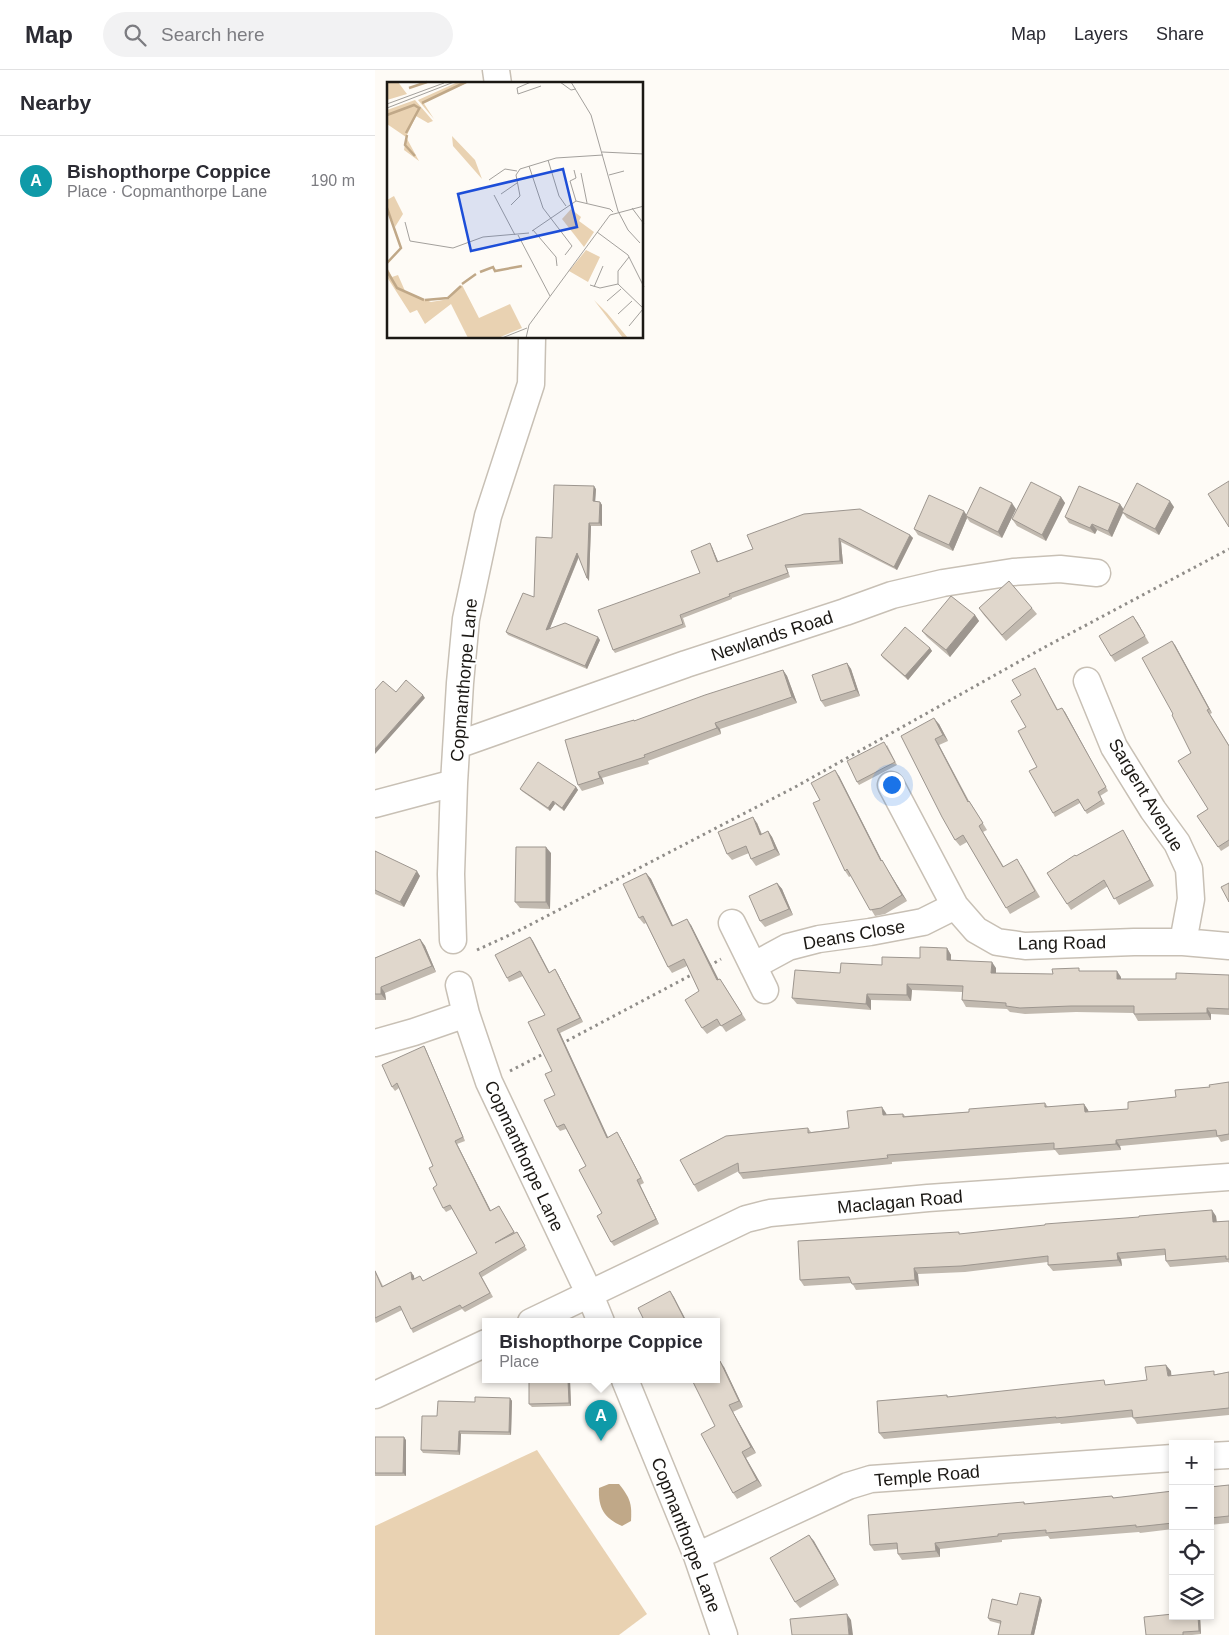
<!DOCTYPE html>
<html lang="en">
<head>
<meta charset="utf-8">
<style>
	:root { --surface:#fff; --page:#f2f2f3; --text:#2b2b33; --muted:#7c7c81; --line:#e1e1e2; --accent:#b45309 }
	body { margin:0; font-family:Helvetica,sans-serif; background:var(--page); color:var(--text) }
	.controls { position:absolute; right:15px; bottom:15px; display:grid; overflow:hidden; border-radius:0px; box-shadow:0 2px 8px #0003 }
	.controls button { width:45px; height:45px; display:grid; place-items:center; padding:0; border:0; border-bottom:1px solid var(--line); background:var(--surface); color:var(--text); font:25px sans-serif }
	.you { position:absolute; left:516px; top:714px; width:18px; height:18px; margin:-12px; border:4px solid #fff; border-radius:50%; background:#1a73e8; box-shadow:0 0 0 8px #1a73e833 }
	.badge { display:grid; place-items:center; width:32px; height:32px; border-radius:50%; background:var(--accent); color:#fff; font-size:16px; font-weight:700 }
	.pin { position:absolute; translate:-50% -41px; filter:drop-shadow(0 1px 2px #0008) }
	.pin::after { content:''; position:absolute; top:26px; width:18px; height:15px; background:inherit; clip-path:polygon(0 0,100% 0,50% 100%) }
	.popup { position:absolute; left:107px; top:1248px; width:238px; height:65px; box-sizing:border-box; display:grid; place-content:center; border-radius:0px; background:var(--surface); filter:drop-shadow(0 1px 4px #0005); font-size:16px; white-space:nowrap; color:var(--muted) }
	.popup b { font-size:19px; color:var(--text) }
	.popup::after { content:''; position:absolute; left:50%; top:100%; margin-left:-10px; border:10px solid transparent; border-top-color:var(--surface) }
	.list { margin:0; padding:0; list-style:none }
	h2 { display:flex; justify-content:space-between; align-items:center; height:65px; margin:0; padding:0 20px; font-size:21px }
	h2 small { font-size:16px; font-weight:400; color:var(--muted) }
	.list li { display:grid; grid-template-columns:32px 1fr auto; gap:15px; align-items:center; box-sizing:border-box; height:90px; padding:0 20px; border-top:1px solid var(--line) }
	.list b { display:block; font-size:19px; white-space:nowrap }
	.list p { margin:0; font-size:16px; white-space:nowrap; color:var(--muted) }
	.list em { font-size:16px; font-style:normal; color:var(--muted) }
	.icon { flex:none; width:28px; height:28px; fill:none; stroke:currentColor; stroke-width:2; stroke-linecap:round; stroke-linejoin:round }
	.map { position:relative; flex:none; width:854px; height:1565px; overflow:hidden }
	header { display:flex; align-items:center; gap:30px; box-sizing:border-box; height:70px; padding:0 25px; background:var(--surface); border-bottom:1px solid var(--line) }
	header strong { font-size:24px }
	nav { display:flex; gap:28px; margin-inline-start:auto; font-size:18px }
	.search { width:350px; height:45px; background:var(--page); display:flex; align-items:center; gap:12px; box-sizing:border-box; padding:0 18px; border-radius:28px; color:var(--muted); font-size:19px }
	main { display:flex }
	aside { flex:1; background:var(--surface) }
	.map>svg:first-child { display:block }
</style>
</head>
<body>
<header>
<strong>Map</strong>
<div class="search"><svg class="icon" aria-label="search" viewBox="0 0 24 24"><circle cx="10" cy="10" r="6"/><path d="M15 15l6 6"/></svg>Search here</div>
<nav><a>Map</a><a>Layers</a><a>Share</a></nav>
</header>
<main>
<aside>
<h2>Nearby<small></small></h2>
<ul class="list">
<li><span class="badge" style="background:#0f9aa8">A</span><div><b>Bishopthorpe Coppice</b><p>Place · Copmanthorpe Lane</p></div><em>190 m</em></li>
</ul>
</aside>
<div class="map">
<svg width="854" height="1565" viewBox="0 0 854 1565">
	<rect width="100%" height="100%" fill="#fefbf6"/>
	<path fill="#e9d2b2" d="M162 1380 272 1544 244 1565H0V1456Z"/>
	<path fill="#c0a888" d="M234 1414H244C255 1428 257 1433 256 1451L247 1456C229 1448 223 1438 224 1418Z"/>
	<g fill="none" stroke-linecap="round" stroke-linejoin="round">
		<defs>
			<path id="minor" d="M121 0 123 14
				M712 611 739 677 778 740 802 773 814 799 816 829 808 872
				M82 675 311 594 470 542 517 525 568 513 638 502 685 499 722 503
				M516 715 580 836 601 860 622 872 650 876 759 872H808L854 876
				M0 734 79 713
				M357 853 390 920
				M78 870 76 804 79 713 85 613 91 549 113 446 156 314 157 268
				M378 896 413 877 444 869 495 862 548 852 580 836
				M84 915 91 944 114 1012 215 1225 226 1252
				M0 973 39 962 91 944
				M156 1252 371 1149 395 1143 553 1128 854 1107
				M250 1310 322 1486 349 1565
				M0 1325 111 1273
				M835 1386 854 1385
				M322 1486 473 1416 496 1409 798 1388"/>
		</defs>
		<use href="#minor" stroke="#c8c0b5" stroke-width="29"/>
		<path stroke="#908d89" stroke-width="3" stroke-dasharray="2.5 4" stroke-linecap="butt" d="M102 880 143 861 422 716 670 577 854 479
			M334 896 346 889
			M186 974 320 903
			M135 1001 172 982"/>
		<use href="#minor" stroke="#fff" stroke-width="26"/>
	</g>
	<path fill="#c1b9af" d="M221 419 220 431 225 432 227 435V456H216L214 511 212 508 204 487 175 558 225 570 212 599 133 565 131 562 159 527 177 468Z
		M686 427 690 433 671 471 642 456 637 449Z
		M745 434 749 440 799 437 784 465 752 448 748 443 737 467 722 460 720 464 694 453 690 447Z
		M641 439 627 468 595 452 592 448 578 481 543 465 539 459 592 445Z
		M372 465H535L538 468 522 500 466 472 468 494 412 498 415 507 357 528V529L308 548 311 557 240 583 238 580 325 503 337 477 343 492 378 479Z
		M604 538H657L662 544 631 571 608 544Z
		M600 545 604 551 575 587 552 567 547 561Z
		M758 546 774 573 740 592 736 586Z
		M800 575 837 643 835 644 854 675V776L846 781 822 746 833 739 816 683 798 644Z
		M555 578 557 581 533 610 508 588 506 585Z
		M472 593 476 599 485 626 450 637 446 631Z
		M660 598 683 640 690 642 733 721 725 726 730 734 712 744 705 733 680 747 678 743 651 657 646 625Z
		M408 600 412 606 422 633 345 659 346 664 273 691 274 694 227 708 229 714 207 721 203 715 259 651Z
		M564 654 573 671 564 675 594 731 598 737 612 760 608 762 629 797 646 795 665 827 635 844 592 772 585 776 580 770 526 666Z
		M512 675 522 695 484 715 482 712Z
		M464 706 507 791 511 797 532 831 510 844 500 846 476 806 474 807 470 801 445 730Z
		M201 717 203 720 189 741 180 734 175 741 148 722 145 719Z
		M382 753 387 764 393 761 397 767 405 785 381 796 376 789 374 783 357 790 352 784Z
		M752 767 779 816 744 835 733 816 696 840 672 803 701 786Z
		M0 781 45 806 29 837 0 824Z
		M176 783 175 839 145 838 140 832Z
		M271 803 276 809 298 856 316 855 343 910 349 915 371 950 351 962 346 955 332 964 327 958 324 921 312 896 297 903 293 897 271 853 269 854 264 848Z
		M402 813 407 819 418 845 390 857 385 851Z
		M155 867 174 903 180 899 183 904 208 952 185 963 233 1067H245L269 1113 265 1115 284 1154 239 1176 236 1172 227 1143 211 1096 191 1059 185 1061 182 1057 180 1025 170 945 148 906 134 912 132 908Z
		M45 869 50 876 61 902 10 923 11 930H0V888Z
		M572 878 576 885V890L621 898V903L678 904 706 901 746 907V909H801L854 905V945L836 944V950L763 951 759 944V943L701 942 650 944 635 942 632 939 591 937 587 930V922L537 920 536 931 496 930V940L422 934 417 928 465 903 545 888Z
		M49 976 51 980 90 1071 82 1074 116 1141 124 1136 140 1163 144 1166 152 1180 107 1207 118 1227 90 1242 87 1239 38 1263 27 1240 1 1253 0 1251V1200L8 1216 36 1202 39 1206V1209L49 1211 102 1183 77 1139 71 1142 68 1138 62 1115 58 1096 24 1018 20 1021 17 1017Z
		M854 1012V1070L846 1072 843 1067 745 1076 746 1080 684 1085 680 1080 517 1092V1094L368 1109 364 1103V1101L323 1122 319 1115 433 1058 436 1062 474 1058 511 1043 512 1045 528 1044 530 1046 594 1042 670 1033 673 1037 709 1034 713 1040 714 1042 753 1039 801 1027 835 1017Z
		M841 1146 842 1152 854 1151V1193L853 1192 795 1197 791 1191 790 1185 746 1189 747 1196 678 1201 673 1195V1192L590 1202 543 1204 544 1216 481 1220 477 1213 429 1216 425 1210 585 1164Z
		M349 1297 368 1337 358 1342 381 1383 371 1388 387 1416 362 1429 358 1423 340 1356Z
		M796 1301V1306L841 1304 854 1302V1345L762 1354 758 1347 686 1354 685 1353 509 1369 504 1363 572 1325 573 1327 732 1315 772 1310Z
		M154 1310H195L196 1336 157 1337 154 1334Z
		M135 1328 137 1331 136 1365 86 1364 85 1385 48 1383 46 1380 62 1346 100 1332Z
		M0 1367 31 1370V1406H0Z
		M854 1415V1453L835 1455V1417Z
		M798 1421V1459L765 1463 764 1462 675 1469 673 1466 627 1470V1472L565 1479V1487L527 1490 523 1484V1479L499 1481 495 1475 649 1432 650 1434 737 1426 739 1428Z
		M434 1465 464 1515 425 1538 420 1532Z
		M667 1530 659 1565H623L626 1554 615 1551 613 1548 642 1535Z
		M825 1546 826 1564 817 1565H771Z"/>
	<path fill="#9d968f" d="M219 416 221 419 220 434 218 431Z
		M686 427 690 433 671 471 667 465Z
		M795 431 799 437 784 465 780 459Z
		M225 432 227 435V456L224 453Z
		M637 433 641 439 627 468 623 462Z
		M745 434 749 440 737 467 733 461Z
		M589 441 593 447 591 446 592 448 578 481 574 475Z
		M214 453 216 456 214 511 212 508Z
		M717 454 722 460 720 464 715 458Z
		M535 465 538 468 522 500 519 497Z
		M464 468 466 472 468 494 465 491Z
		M335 473 337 477 345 496 342 492Z
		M202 483 204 486 173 563 171 560Z
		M600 545 604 551 575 587 571 580Z
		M758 546 763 553 774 573 770 566Z
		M223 567 225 570 212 599 210 596Z
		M797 571 800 575 837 643 834 639Z
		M555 578 557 581 533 610 530 606Z
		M472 593 476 599 485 626 481 620Z
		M408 600 412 606 422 633 417 627Z
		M48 625 50 628 0 684V679Z
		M687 638 690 642 733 721 731 717Z
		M559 648 564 654 573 671 568 665Z
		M340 653 345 659 346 664 342 658Z
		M560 669 564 675 597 738 593 732Z
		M460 700 464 706 510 797 506 791Z
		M223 702 227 708 229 714 225 708Z
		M201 717 203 720 189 741 187 738Z
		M178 731 180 734 175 741 173 738Z
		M378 747 382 753 389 771 385 765Z
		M748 760 752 767 779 816 775 810Z
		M393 761 397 767 405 785 400 779Z
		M171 777 176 783 175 839 171 832Z
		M507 790 511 797 532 831 527 825Z
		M42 801 45 806 29 837 25 832Z
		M271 803 276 809 301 862 297 856Z
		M402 813 407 819 418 845 414 839Z
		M312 849 316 855 347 916 342 910Z
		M155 867 158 871 177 907 174 903Z
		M45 869 50 876 61 902 57 896Z
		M572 878 576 885V896L572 890Z
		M617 892 621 898V909L616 903Z
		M180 899 183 904 208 952 205 948Z
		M742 901 746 907V916L742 909Z
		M532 914 537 920 536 931 532 925Z
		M6 917 10 923 11 930 6 924Z
		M492 924 496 930V940L491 934Z
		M832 938 836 944V950L832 943Z
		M182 959 185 963 235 1072 232 1068Z
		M49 976 51 980 90 1071 88 1067Z
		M709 1034 713 1040 714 1048 710 1042Z
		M507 1037 511 1043 512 1051 508 1045Z
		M242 1062 245 1067 269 1113 266 1108Z
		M741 1070 745 1076 746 1080 741 1074Z
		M80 1071 82 1074 118 1145 115 1141Z
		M262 1110 265 1115 284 1154 281 1149Z
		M837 1140 841 1146 842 1159 838 1152Z
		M742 1183 746 1189 747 1196 743 1190Z
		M539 1198 543 1204 544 1216 540 1210Z
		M36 1202 39 1206 40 1214 37 1210Z
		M295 1221 299 1227 312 1252H311Z
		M345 1291 349 1297 368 1337 364 1331Z
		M791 1295 796 1301 797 1312 793 1306Z
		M193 1310H195L196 1336 194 1333Z
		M135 1328 137 1331 136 1365 134 1362Z
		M354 1335 358 1342 381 1383 376 1377Z
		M84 1361 86 1364 85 1385 83 1381Z
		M29 1367 31 1370V1406L28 1403Z
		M367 1382 371 1388 387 1416 382 1410Z
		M434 1465 439 1471 464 1515 460 1509Z
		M560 1473 565 1479V1487L561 1481Z
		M665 1527 667 1530 659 1565H656Z
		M472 1544 476 1550 478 1565H474Z
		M823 1546H825L826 1564 824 1561Z"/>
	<path fill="#e0d7cc" stroke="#9d968f" d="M854 411V457L833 424Z
		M656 412 686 427 667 465 637 449Z
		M762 413 795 431 780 459 747 442Z
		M179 415 219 416 218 431 225 432 224 453H214L212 508 202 483 171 560 190 553 223 567 210 596 131 562 148 523 159 527 161 467 177 468Z
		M704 416 745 434 733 461 717 454 715 458 690 447Z
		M605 417 637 433 623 462 591 446Z
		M554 425 589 441 574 475 539 459Z
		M485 439 535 465 519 497 464 468 465 491 410 495 413 503 354 524 355 526 305 545 308 554 238 580 223 540 325 503 316 481 335 473 342 492 378 479 372 465 429 444Z
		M634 511 657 538 627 565 604 538Z
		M576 526 600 545 571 580 547 561Z
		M758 546 770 566 736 586 724 566Z
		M530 557 555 578 530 606 506 585Z
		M797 571 834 639 832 640 854 676V770L843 777 822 746 833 739 803 691 816 683 797 645 798 644 767 588Z
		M472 593 481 620 446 631 437 605Z
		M660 598 682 640 687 638 731 717 723 722 727 730 710 741 703 729 678 743 654 701 662 697 643 661 651 657 636 631 646 625 637 610Z
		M408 600 417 627 340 653 342 658 269 685 270 687 223 702 225 708 203 715 190 670 259 650V651L330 625Z
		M31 610 48 625 0 679V620L8 611 21 622Z
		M559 648 568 665 560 669 593 732 594 731 608 753 604 756 628 797 642 789 660 821 631 838 588 765 580 770 567 747 526 666Z
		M509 672 520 692 482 712 472 691Z
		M163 692 201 717 187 738 178 731 173 738 145 719Z
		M460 700 506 791 507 790 527 825 506 838 495 840 472 799 470 801 438 733 445 730 436 713Z
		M378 747 385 765 393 761 400 779 376 789 371 776 352 784 343 762Z
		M748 760 775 810 739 829 729 810 692 834 672 803 700 785 701 786Z
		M141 777H171V832H140Z
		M0 781 42 801 25 832 0 820Z
		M271 803 297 856 312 849 342 910 345 909 367 944 346 956 342 949 327 958 310 930 324 921 309 889 293 897 268 846 264 848 248 814Z
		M402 813 414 839 385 851 374 826Z
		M854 813V832L846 817Z
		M155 867 174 903 180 899 205 948 182 959 232 1068 242 1062 266 1108 262 1110 281 1149 236 1172 222 1146 227 1143 204 1100 211 1096 189 1054 182 1057 169 1030 180 1025 170 1004 177 1001 153 952 170 945 145 901 132 908 120 885Z
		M45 869 57 896 6 917V924H0V888Z
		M545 877 572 878V890L617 892 616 903 678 904 677 899 704 898V901H742V909H801V903L854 905V939L832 938V943L759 944V936H696L645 938 631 936V933L587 930 588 916 532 914V925L492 924 491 934 417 928 420 900 465 903 466 893 507 895V887L545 888Z
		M49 976 88 1067 80 1071 115 1141 124 1136 139 1162 120 1173 142 1162 150 1176 104 1203 115 1223 87 1238 85 1235 36 1259 25 1236 0 1248V1201L7 1217 36 1202 37 1210 45 1206 48 1211 102 1183 75 1135 68 1138 58 1118 62 1115 54 1098 58 1096 22 1013 17 1017 7 995Z
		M854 1012V1064L842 1066 841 1060 741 1070V1074L679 1079V1073L512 1085 513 1088 364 1103 363 1093 319 1115 305 1090 351 1066 433 1058V1063L474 1058 472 1041 507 1037 508 1045 528 1044V1047L594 1042V1039L670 1033V1037L709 1034 710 1042 753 1039V1032L801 1027 800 1020 835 1017 834 1015Z
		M837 1140 838 1152 854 1151V1189H851V1186L791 1191 790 1179 742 1183 743 1190 673 1195V1186L586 1196 539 1198 540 1210 477 1214 474 1207 425 1210 423 1171 584 1162V1164L670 1155V1154L764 1147V1146Z
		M295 1221 311 1252H270L263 1238Z
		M345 1291 364 1331 354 1335 376 1377 367 1382 382 1410 358 1423 326 1364 340 1356 317 1310H341V1292Z
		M791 1295 793 1306 839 1301V1305L854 1302V1338L758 1348 757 1340 681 1348V1347L504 1363 502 1331 572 1325V1327L729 1310 730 1315 772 1310 770 1297Z
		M154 1310H193L194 1333 154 1334Z
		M100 1327 135 1328 134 1362 84 1361 83 1381 46 1380 47 1346H62L63 1331 100 1332Z
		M0 1367H29L28 1403H0Z
		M854 1415V1446L835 1448V1417Z
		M798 1421V1453L761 1457V1455L671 1463V1460L623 1464V1466L560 1473 561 1481 523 1484 522 1473 495 1475 493 1445 649 1432V1434L737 1426 738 1428Z
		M434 1465 460 1509 420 1532 395 1488Z
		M645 1523 665 1527 656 1565H623L626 1551 613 1548 617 1529 642 1535Z
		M472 1544 474 1565H417L415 1549Z
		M798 1544V1546H823L824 1561 808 1562V1565H771L769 1547Z"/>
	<g text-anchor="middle" stroke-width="4" stroke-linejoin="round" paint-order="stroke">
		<g font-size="18" fill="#1b1814" stroke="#fff">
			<text transform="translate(397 566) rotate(-18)" y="6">Newlands Road</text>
			<text transform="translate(89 610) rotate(-85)" y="6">Copmanthorpe Lane</text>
			<text transform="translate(771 725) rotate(59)" y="6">Sargent Avenue</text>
			<text transform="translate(479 865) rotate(-10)" y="6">Deans Close</text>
			<text transform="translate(687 873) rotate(-1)" y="6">Lang Road</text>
			<text transform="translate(149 1086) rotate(65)" y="6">Copmanthorpe Lane</text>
			<text transform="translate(525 1132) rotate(-5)" y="6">Maclagan Road</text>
			<text transform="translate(552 1406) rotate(-5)" y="6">Temple Road</text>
			<text transform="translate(311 1465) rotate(69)" y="6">Copmanthorpe Lane</text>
		</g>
	</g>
	<g transform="translate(12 12)">
		<rect width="256" height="256" fill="#fefbf6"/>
		<path d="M0 0H11L20 12 0 18ZM71 0H82L36 20 47 37 31 18ZM28 18 46 39 41 41 29 34 19 55 32 79 17 68 19 55 0 42V28ZM65 54 88 78 95 97 66 64ZM7 114 16 132 8 145 0 125V118ZM184 127 194 135 192 139 207 150 197 165 175 137ZM199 168 213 175 201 200 182 189ZM0 185 5 195 11 193 18 209 44 220 62 217 75 203 92 236 123 222 135 246 111 256H81L64 222 38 242 30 228 23 231 0 195ZM207 218 220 231 241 256H236Z" fill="#e9d2b2"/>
		<path fill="none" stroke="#c0a888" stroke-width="2.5" d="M22 6 40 0M35 21 79 0M0 33 27 23 32 26M19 51 33 25M20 53 18 63 28 74M0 126 14 166 0 181M0 189 10 206 37 218M93 190 106 185 108 189 135 184M75 202 89 192M38 218 61 216 74 204"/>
		<path fill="none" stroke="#a3a09c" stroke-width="1" d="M144 0 130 6 131 12 154 4M173 0 184 8 189 7M184 0 204 33 231 129 241 148 253 161M0 22 57 1M0 26 67 0M215 70 257 72M161 78 172 114 179 124M142 84 156 126 185 164 178 173M187 88 189 96 183 99 189 119M194 91 200 121M222 93 237 89M102 98 118 87 130 89M114 112 130 101M107 113 128 153M124 123 133 114 129 93 133 87 169 76 216 73M245 126 257 142M18 140 23 159 66 166 96 155 142 151M146 148 169 175 170 184M145 149 189 119 223 127 226 130M210 150 241 173 257 205M131 153 163 214M242 175 231 189V202L257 227M203 203 213 206 231 202M207 205 216 184M220 219 234 207M231 232 245 219M242 244 256 227M115 256 140 246M139 256 142 243 223 133 257 124"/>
		<path fill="#1d4ed8" fill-opacity="0.15" stroke="#1d4ed8" stroke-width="2.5" d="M176 87 190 145 84 169 71 112Z"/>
		<rect width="256" height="256" fill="none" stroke="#1b1814" stroke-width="2.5"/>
	</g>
</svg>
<div class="controls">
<button>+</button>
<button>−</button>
<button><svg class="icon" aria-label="locate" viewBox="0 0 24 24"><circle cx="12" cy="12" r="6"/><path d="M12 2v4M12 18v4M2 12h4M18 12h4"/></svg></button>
<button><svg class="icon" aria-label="layers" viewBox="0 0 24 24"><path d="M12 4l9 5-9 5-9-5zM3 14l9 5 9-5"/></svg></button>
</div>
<div class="you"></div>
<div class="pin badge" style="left:226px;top:1371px;background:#0f9aa8">A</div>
<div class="popup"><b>Bishopthorpe Coppice</b>Place</div>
</div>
</main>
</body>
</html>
